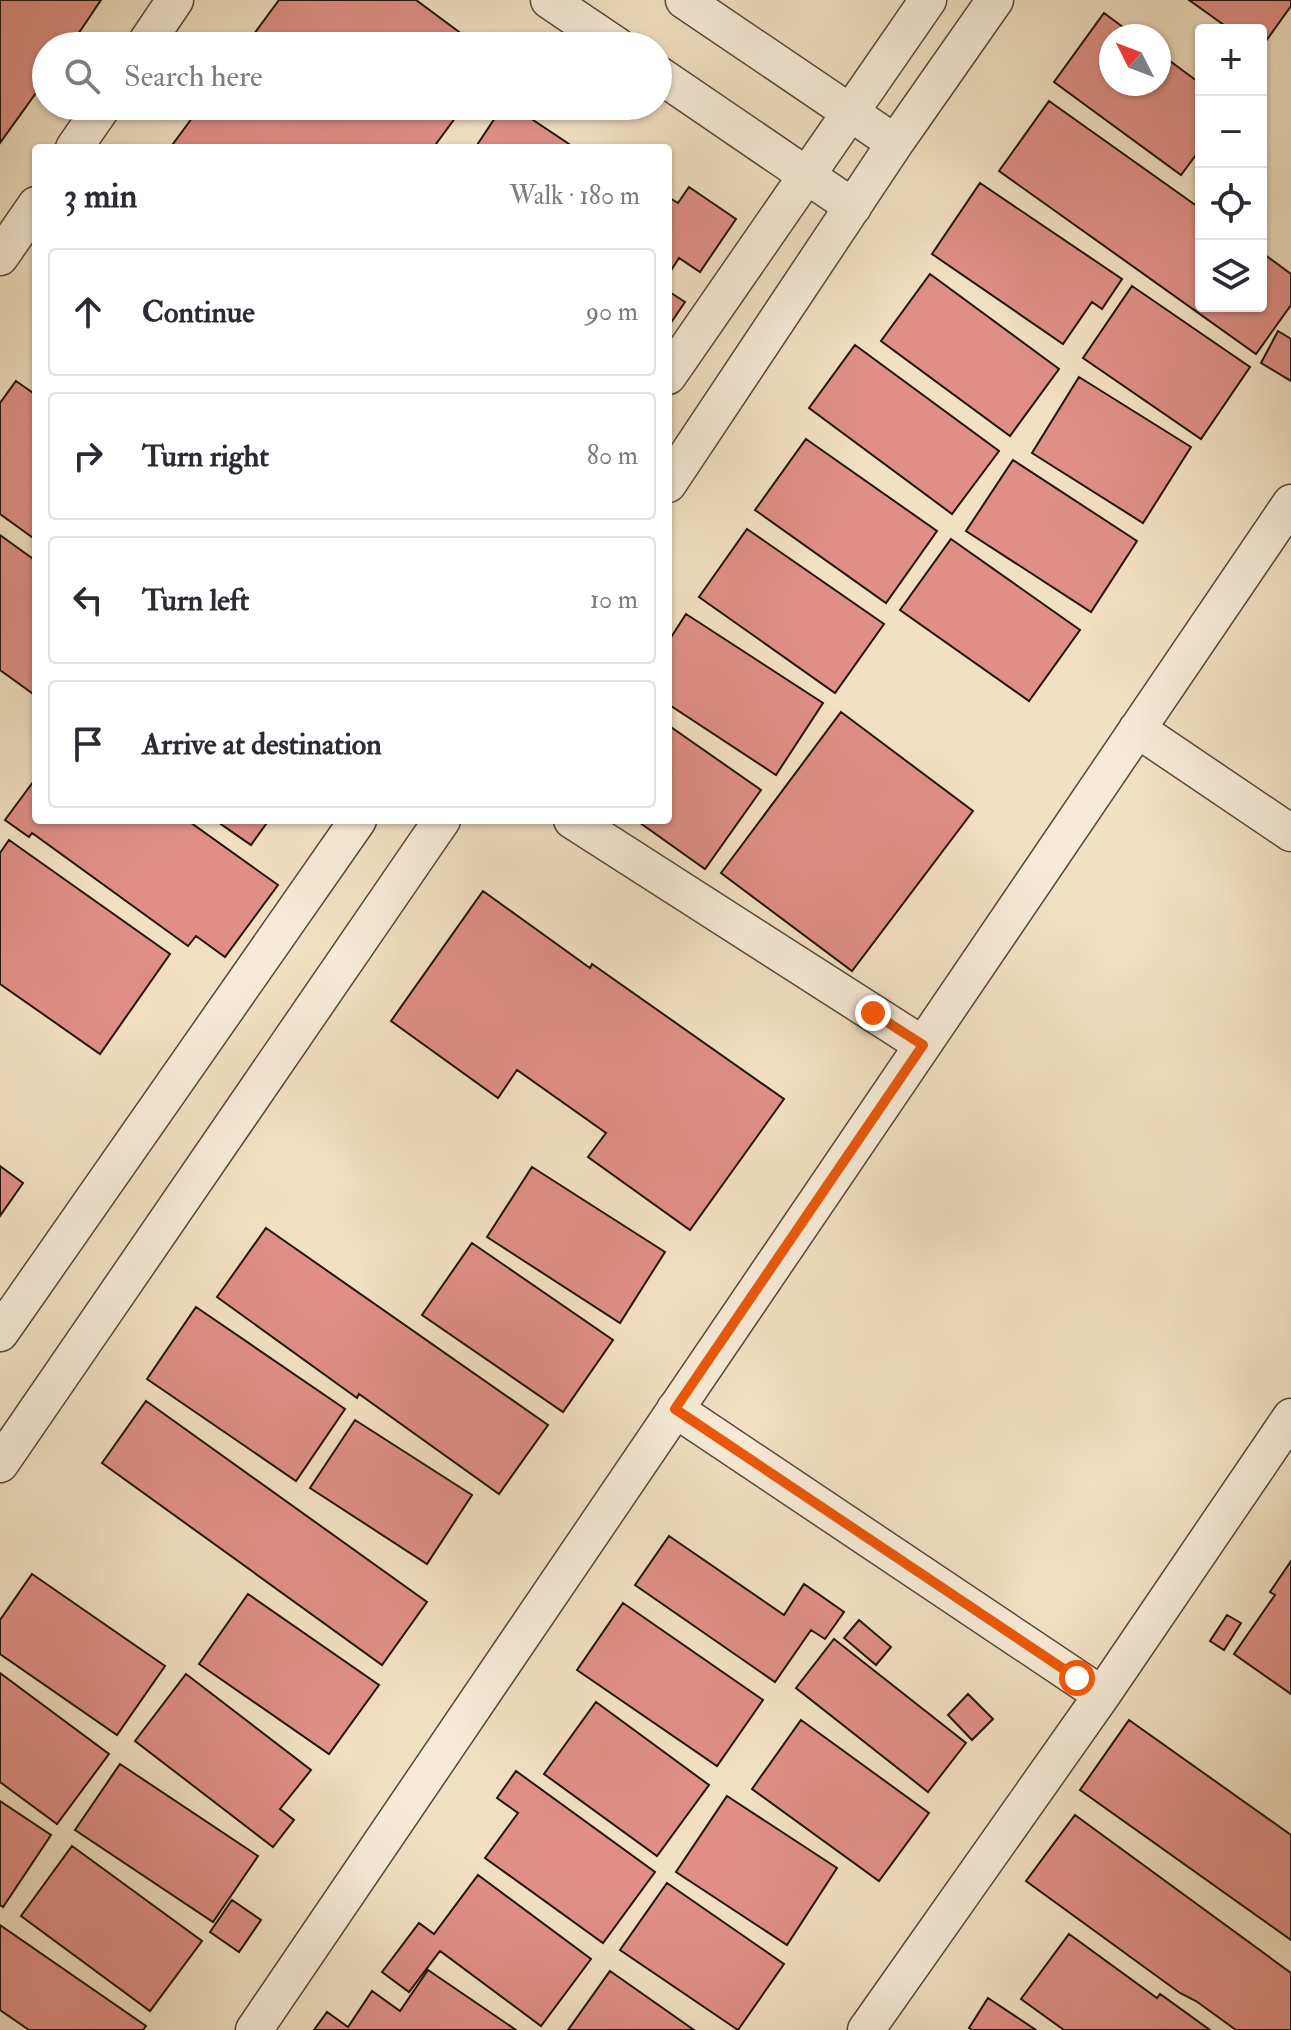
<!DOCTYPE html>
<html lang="en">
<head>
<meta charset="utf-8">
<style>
	:root { --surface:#fff; --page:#f2f2f3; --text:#2b2b33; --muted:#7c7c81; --line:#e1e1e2 }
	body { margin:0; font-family:"IM FELL Double Pica",serif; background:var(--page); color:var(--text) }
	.controls { position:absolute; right:24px; top:24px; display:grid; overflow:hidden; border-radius:8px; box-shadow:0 2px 6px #0004 }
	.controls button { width:72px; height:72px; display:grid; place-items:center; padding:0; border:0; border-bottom:2px solid var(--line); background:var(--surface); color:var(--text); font:40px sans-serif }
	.compass { position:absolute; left:1099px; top:24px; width:72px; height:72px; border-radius:50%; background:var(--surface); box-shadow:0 2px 6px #0004; rotate:312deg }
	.stop { position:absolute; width:24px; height:24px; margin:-18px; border:6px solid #ea580c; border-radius:50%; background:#fff }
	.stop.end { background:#ea580c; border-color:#fff; box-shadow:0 2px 8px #0008 }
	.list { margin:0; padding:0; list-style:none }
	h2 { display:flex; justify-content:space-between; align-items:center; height:104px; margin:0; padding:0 32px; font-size:34px }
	h2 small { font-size:26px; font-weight:400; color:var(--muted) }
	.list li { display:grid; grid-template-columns:52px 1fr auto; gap:24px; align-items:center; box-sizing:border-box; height:128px; margin:0 16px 16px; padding:0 16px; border:2px solid var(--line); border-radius:8px }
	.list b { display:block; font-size:30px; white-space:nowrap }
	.list em { font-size:26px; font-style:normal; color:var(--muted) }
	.icon { flex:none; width:44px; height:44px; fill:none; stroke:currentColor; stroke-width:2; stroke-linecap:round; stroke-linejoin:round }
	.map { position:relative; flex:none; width:1291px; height:2030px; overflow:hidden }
	.search { position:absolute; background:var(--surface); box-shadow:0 2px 6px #0004; left:32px; top:32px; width:640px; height:88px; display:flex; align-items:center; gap:20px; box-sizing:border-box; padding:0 28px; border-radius:44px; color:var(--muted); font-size:30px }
	.panel { position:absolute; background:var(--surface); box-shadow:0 2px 6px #0004; left:32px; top:144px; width:640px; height:680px; border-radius:8px }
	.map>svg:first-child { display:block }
</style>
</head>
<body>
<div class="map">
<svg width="1291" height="2030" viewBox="0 0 1291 2030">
	<rect width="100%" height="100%" fill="#f2e0c2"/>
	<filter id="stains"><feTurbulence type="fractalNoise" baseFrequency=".0025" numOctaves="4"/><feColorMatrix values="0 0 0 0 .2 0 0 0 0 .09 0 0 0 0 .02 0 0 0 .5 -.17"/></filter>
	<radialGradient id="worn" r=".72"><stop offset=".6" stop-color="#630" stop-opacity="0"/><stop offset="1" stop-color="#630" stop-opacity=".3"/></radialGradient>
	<path fill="#df8f86" stroke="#23140e" stroke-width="2" d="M0 0H101L70 46H46V79L0 143Z
		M279 0H416L478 46H245Z
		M1189 0H1291V6L1261 48V30H1231Z
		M1104 13 1135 36H1111V84H1159V53L1201 84V148L1181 175 1054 82Z
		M1049 101 1201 209V306H1261V252L1291 274V305L1256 354 999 171Z
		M201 106H464L433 148H170Z
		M503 106H512L575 148H475Z
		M980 183 1122 279 1102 309 1092 302 1063 344 932 254Z
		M689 187 736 219 700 272 679 258 668 275V197L678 203Z
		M930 274 1059 369 1010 436 881 341Z
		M1132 286 1250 367 1201 439 1083 358Z
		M668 291 685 302 668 327Z
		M1278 331 1291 339V381L1261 363Z
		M855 345 999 451 952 514 809 408Z
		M1079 377 1191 447 1143 523 1032 453Z
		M16 381 36 395V540L0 514V403Z
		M806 439 937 531 886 603 755 510Z
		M1013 460 1137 541 1091 612 966 531Z
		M747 529 884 624 835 693 699 597Z
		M0 535 36 561V696L0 670Z
		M951 539 1080 630 1029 701 900 610Z
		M686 614 823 703 776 775 668 704V642Z
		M841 712 973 811 852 971 721 873Z
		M668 725 761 790 705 869 636 820H668Z
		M36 778V820H187L278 885 225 957 196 936 188 946 32 833 29 837 5 820Z
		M215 820H269L251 845Z
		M9 840 170 954 100 1054 0 984V853Z
		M483 891 590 968 592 964 784 1099 690 1230 588 1157 606 1133 517 1070 498 1098 391 1021Z
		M0 1166 23 1183 0 1216Z
		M532 1167 665 1252 620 1323 487 1237Z
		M266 1228 548 1425 499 1494 359 1394 357 1398 217 1297Z
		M472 1243 613 1340 563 1412 422 1315Z
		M196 1307 345 1409 296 1481 147 1379Z
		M146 1401 427 1602 382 1665 102 1463Z
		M355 1420 472 1495 427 1564 310 1488Z
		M669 1536 784 1615 804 1584 844 1612 825 1639 811 1630 775 1682 635 1585Z
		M1291 1561V1694L1234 1654 1275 1595 1270 1592Z
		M32 1574 165 1666 117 1735 0 1654V1620Z
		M248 1594 379 1685 329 1754 199 1664Z
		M623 1603 763 1700 717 1766 577 1670Z
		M1227 1615 1241 1623 1224 1650 1210 1641Z
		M859 1620 891 1647 876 1665 844 1638Z
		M834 1639 966 1743 928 1792 796 1688Z
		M0 1673 109 1754 57 1824 0 1782Z
		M186 1674 311 1770 280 1809 294 1820 273 1847 135 1741Z
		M968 1694 993 1719 972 1740 948 1715Z
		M596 1702 709 1785 657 1856 544 1774Z
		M801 1720 929 1813 879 1881 752 1789Z
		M1129 1720 1291 1835V1940L1080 1790Z
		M120 1764 258 1856 213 1922 75 1830Z
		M516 1771 655 1872 603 1943 485 1858 518 1813 497 1798Z
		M727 1796 837 1868 787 1945 676 1872Z
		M0 1801 51 1835 3 1907 0 1905Z
		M1075 1815 1291 1973V2030H1236L1196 2001 1180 1993 1026 1881Z
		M72 1846 202 1941 150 2011 21 1916Z
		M478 1875 591 1959 541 2026 440 1951 409 1992 382 1972 419 1923 434 1934Z
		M667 1883 784 1964 738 2030 620 1950Z
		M232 1900 261 1920 239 1952 210 1932Z
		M0 1925 146 2026 143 2030H29L0 2010Z
		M1069 1934 1157 1998 1160 1994 1210 2030H1064L1021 1999Z
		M428 1970 516 2030H314L327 2012 348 2027 372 1991 400 2011Z
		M610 1971 694 2030H568Z
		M988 1998 1036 2030H972L969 2028Z"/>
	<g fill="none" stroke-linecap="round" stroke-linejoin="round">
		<defs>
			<path id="street" d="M549 0 617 46
				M684 0 895 143
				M144 46 175 0
				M658 74 853 207
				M74 148 103 106
				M0 257 36 205
				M668 376 928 0
				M668 484 895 143 995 0
				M1137 729 1291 833
				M572 820 923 1045
				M0 1333 358 820
				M675 1409 1102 1695
				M0 1464 442 820
				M254 2030 1291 503
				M866 2030 1102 1695 1291 1417"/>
		</defs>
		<use href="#street" stroke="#57473b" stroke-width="39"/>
		<use href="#street" stroke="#f7ebd7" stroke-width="36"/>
	</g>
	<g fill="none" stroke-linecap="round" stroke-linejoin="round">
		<path stroke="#ea580c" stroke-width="10" d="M873 1013 923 1045 675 1409 1077 1678"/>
	</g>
	<rect width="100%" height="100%" filter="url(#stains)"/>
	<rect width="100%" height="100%" fill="url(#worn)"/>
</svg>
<div class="controls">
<button>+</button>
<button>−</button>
<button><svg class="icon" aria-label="locate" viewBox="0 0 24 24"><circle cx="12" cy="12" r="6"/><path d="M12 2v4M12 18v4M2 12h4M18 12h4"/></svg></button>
<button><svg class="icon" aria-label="layers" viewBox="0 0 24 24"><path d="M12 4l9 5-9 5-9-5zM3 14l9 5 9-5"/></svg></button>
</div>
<svg class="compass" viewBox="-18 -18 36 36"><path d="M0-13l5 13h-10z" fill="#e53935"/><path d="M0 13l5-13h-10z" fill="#7c7c81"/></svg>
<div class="stop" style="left:1077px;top:1678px"></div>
<div class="stop end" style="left:873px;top:1013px"></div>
<div class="search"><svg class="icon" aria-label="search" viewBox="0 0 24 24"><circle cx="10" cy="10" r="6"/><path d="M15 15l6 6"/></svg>Search here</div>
<section class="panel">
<h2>3 min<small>Walk · 180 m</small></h2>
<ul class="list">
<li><svg class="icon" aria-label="ahead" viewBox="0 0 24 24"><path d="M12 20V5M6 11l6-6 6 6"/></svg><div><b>Continue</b></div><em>90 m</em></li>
<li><svg class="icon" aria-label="right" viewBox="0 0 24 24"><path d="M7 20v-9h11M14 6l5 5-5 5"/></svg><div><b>Turn right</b></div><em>80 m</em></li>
<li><svg class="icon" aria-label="left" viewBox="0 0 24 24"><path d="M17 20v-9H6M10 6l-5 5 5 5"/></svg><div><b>Turn left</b></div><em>10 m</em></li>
<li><svg class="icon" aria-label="arrive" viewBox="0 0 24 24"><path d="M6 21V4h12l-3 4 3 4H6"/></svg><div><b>Arrive at destination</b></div></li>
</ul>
</section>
</div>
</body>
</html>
